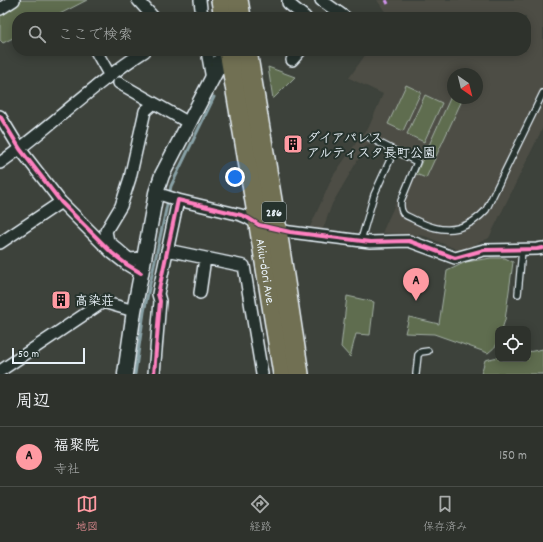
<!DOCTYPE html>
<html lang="ja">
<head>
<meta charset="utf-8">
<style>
	:root { --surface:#2e322c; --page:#3a3e38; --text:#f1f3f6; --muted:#a7aaa9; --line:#494d48; --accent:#ff9aa2 }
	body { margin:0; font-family:Dekko,"Klee One",sans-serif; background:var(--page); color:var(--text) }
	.controls { position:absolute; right:12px; bottom:12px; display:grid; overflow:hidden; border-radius:8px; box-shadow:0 2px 10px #0003 }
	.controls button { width:36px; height:36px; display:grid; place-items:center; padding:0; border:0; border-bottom:1px solid var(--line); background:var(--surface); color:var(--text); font:20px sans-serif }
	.compass { position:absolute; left:447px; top:68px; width:36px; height:36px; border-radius:50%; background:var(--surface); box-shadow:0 2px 10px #0003; rotate:145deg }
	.scale { position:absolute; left:12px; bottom:10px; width:73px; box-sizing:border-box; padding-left:4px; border:2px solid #e8f1f8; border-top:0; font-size:11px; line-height:14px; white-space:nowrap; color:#e8f1f8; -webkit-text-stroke:3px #26332d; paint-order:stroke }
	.you { position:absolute; left:235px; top:177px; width:14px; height:14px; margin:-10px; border:3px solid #fff; border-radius:50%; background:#1a73e8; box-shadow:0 0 0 6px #1a73e833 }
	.badge { display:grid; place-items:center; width:26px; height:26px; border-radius:50%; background:var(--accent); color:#111; font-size:13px; font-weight:700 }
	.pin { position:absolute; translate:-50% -33px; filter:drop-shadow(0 1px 2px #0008) }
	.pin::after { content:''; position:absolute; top:21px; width:14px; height:12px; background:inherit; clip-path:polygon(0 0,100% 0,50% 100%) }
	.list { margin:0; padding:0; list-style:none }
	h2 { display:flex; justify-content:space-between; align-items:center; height:52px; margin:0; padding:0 16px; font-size:17px }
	h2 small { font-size:13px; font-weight:400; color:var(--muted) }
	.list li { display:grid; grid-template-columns:26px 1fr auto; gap:12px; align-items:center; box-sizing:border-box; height:60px; padding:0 16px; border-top:1px solid var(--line) }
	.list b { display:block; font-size:15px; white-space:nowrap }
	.list p { margin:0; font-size:13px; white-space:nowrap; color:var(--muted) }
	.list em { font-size:13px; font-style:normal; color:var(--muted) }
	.icon { flex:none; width:22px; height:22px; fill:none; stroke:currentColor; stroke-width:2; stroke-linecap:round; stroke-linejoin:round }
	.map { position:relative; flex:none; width:543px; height:374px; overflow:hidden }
	.search { position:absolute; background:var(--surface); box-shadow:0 2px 10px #0003; left:12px; right:12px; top:12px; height:44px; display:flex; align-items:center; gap:10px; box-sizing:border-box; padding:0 14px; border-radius:16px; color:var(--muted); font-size:15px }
	.sheet { height:112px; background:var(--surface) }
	nav { display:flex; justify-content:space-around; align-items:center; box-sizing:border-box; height:56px; border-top:1px solid var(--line); background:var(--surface); font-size:11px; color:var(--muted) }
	nav a { display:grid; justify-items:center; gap:2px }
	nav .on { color:var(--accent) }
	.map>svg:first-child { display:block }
</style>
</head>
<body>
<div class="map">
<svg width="543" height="374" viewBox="0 0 543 374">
	<rect width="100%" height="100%" fill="#3d423b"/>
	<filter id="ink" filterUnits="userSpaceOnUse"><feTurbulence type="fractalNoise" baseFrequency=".025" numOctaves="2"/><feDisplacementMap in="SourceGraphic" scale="8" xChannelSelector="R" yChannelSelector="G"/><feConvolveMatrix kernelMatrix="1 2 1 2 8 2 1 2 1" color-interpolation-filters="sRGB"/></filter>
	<g filter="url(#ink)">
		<path fill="#4d4d45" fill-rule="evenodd" d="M377 0H543V127L489 238 463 250H458L425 236 409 234 382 233 413 164 373 144 366 146 332 204 323 229 310 227 333 176 363 133 368 129 383 94 349 78 368 51H526V17H384L386 13ZM453 74H477V98H453Z"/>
		<path fill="#5e6d4f" stroke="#a3afa4" d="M21 0H87L54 17H17V36L3 43 0 40V14Z
			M268 67 295 77 273 99Z
			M406 85 421 92 403 131 388 124Z
			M453 92V98H463L426 178 416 174Z
			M425 95 442 103 424 142 407 134Z
			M491 258H505L513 262 505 320 502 329H498C498 344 500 343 488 353L434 334 405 333 409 317 439 324 447 271 466 262Z
			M347 296 374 302 370 335 356 334 350 357 341 347Z
			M543 349V374H481L485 360 498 357V359H528V352Z"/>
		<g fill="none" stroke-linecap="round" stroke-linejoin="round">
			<path stroke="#89a2a7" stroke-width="3" d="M135 374 144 312 171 186 214 97"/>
			<defs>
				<path id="service" d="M370 138 417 162 401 201C401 205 400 209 403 213 405 216 410 217 413 219 427 226 442 232 458 228 469 225 478 219 486 210L543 93
					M361 240 374 195 390 160
					M518 294 522 250
					M416 374 418 355 421 352 428 351"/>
				<path id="minor" d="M138 0 153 17
					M200 0 202 17
					M288 0V3L305 17
					M321 0 345 17
					M0 9 14 0
					M96 51 110 76
					M207 51 212 79
					M292 60 300 51
					M119 83 189 123
					M0 116 20 149 61 202 112 253 126 264 141 273
					M0 163C50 128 93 84 145 51
					M156 193 178 200
					M0 243 61 202
					M167 250 244 266 262 374
					M144 258 129 259 108 241 106 231 121 206 130 178 145 111 154 103
					M200 293 205 258
					M0 371 103 302 134 311
					M154 374 160 301 158 294 178 200 241 215 248 218 259 225 290 232 370 242 409 241 455 258 484 250 537 249 543 248"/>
				<path id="tertiary" d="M125 374 134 311 143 264 156 193 162 175 217 69 224 51"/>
				<g id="trunk">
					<path d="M221 0 224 17"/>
					<path d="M238 0 241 17"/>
					<path id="s1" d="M229 51 259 225 283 374"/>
					<path d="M247 51 277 230 299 374"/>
				</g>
			</defs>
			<use href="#service" stroke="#e8f1f8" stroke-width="8"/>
			<use href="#minor" stroke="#e8f1f8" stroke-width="14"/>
			<use href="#tertiary" stroke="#e8f1f8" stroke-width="17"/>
			<use href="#trunk" stroke="#e8f1f8" stroke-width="22"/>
			<use href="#service" stroke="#26332d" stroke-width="5.5"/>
			<use href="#minor" stroke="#26332d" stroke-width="11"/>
			<use href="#tertiary" stroke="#26332d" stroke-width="14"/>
			<use href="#trunk" stroke="#716f52" stroke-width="19"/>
			<path stroke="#d193ec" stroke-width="3" stroke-dasharray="6 3" stroke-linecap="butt" d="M386 0 388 4"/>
			<defs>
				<path id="cycleway" d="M0 116 20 149 61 202 112 253 126 264 141 273
					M154 374 160 301 158 294 178 200 241 215 248 218 259 225 290 232 370 242 409 241 455 258 484 250 537 249 543 248"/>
			</defs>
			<use href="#cycleway" stroke="#26332d" stroke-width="6"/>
			<use href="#cycleway" stroke="#ff80c0" stroke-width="4"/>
		</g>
	</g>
	<defs>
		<symbol id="building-square" viewBox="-11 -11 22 22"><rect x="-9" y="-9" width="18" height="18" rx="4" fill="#ff9aa2" stroke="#26332d"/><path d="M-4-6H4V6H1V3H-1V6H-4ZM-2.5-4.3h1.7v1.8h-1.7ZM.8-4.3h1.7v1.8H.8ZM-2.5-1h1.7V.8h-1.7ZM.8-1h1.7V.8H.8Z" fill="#111"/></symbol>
	</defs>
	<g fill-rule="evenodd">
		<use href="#building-square" x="282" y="133" width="22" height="22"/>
		<use href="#building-square" x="50" y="289" width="22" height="22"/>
	</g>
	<g text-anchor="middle" stroke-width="4" stroke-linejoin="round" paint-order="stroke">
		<rect fill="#26332d" stroke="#aeb8bb" stroke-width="1" x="262" y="202" width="24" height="20" rx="3"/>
		<g font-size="12" font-weight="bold" fill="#e8f1f8">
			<text x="274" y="216">286</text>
		</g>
		<g font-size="13" font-weight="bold" fill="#e8f1f8" stroke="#26332d" text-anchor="start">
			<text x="307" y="142">ダイアパレス<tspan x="307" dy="15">アルティスタ長町公園</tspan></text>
			<text x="75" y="305">高染荘</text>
		</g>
		<g font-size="13" fill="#e8f1f8" stroke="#26332d">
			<text dy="5" stroke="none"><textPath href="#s1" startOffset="224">Akiu-dori Ave.</textPath></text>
		</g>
	</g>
</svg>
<div class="controls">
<button><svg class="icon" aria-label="locate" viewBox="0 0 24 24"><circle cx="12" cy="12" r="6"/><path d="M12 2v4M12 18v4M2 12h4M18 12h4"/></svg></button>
</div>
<svg class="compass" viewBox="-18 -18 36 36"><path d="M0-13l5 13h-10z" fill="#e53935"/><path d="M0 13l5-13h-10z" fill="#a7aaa9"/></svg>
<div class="scale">50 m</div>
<div class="you"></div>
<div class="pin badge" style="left:416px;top:301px">A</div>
<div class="search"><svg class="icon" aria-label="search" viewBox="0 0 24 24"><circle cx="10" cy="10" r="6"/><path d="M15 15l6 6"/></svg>ここで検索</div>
</div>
<section class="sheet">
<h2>周辺<small></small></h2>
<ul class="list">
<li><span class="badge">A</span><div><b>福聚院</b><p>寺社</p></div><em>150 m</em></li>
</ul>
</section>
<nav>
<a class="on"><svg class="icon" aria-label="map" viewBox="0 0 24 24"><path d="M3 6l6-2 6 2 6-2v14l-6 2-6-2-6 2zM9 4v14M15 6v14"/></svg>地図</a>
<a><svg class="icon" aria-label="directions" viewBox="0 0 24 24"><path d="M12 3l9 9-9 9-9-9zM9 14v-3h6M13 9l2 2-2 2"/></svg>経路</a>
<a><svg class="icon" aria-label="saved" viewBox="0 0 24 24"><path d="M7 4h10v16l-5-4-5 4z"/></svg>保存済み</a>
</nav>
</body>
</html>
